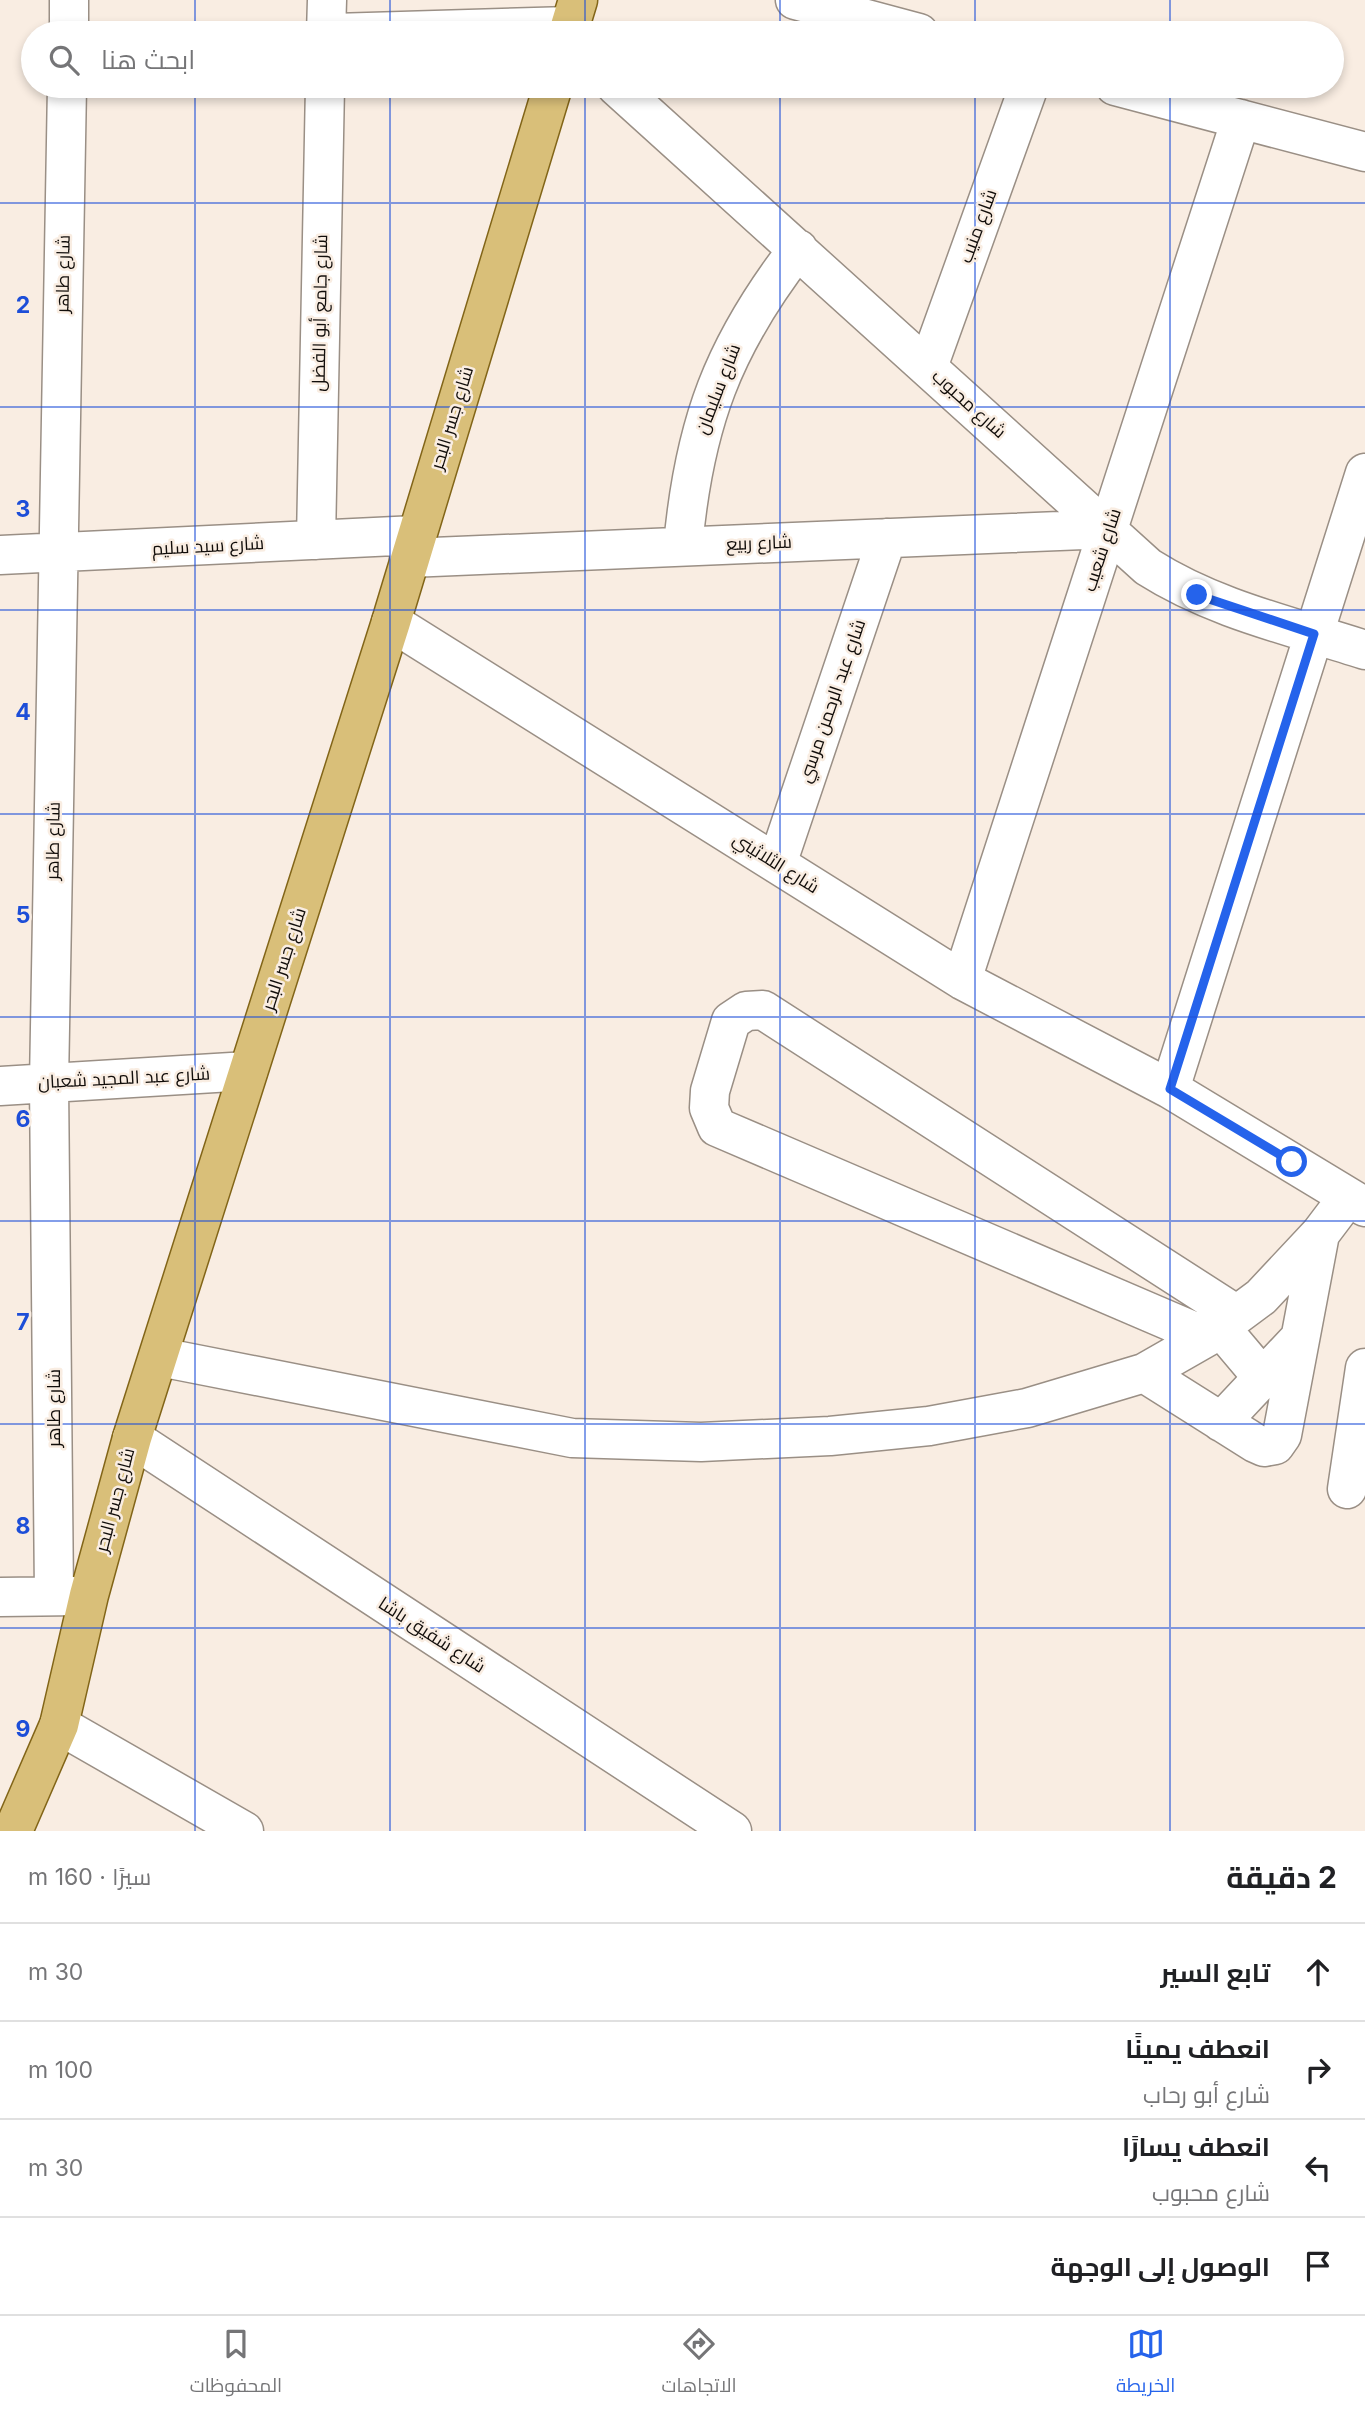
<!DOCTYPE html>
<html lang="ar">
<head>
<meta charset="utf-8">
<style>
	:root { --surface:#fff; --page:#f2f2f2; --text:#202124; --muted:#757577; --line:#e0e0e0; --accent:#2563eb }
	body { margin:0; font-family:Inter,Cairo,sans-serif; background:var(--page); color:var(--text); direction:rtl }
	.stop { position:absolute; width:21px; height:21px; margin:-16px; border:5px solid #2563eb; border-radius:50%; background:#fff }
	.stop.end { background:#2563eb; border-color:#fff; box-shadow:0 2px 7px #0008 }
	.list { margin:0; padding:0; list-style:none }
	h2 { display:flex; justify-content:space-between; align-items:center; height:91px; margin:0; padding:0 28px; font-size:30px }
	h2 small { font-size:23px; font-weight:400; color:var(--muted) }
	.list li { display:grid; grid-template-columns:46px 1fr auto; gap:21px; align-items:center; box-sizing:border-box; height:98px; padding:0 28px; border-top:2px solid var(--line) }
	.list b { display:block; font-size:26px; white-space:nowrap }
	.list p { margin:0; font-size:23px; white-space:nowrap; color:var(--muted) }
	.list em { font-size:23px; font-style:normal; color:var(--muted) }
	.icon { flex:none; width:38px; height:38px; fill:none; stroke:currentColor; stroke-width:2; stroke-linecap:round; stroke-linejoin:round }
	.map { position:relative; flex:none; width:1365px; height:1831px; overflow:hidden; direction:ltr }
	.search { position:absolute; background:var(--surface); box-shadow:0 4px 10px #0003; left:21px; right:21px; top:21px; height:77px; display:flex; align-items:center; gap:18px; box-sizing:border-box; padding:0 24px; border-radius:38px; color:var(--muted); font-size:26px }
	.sheet { height:483px; background:var(--surface) }
	nav { display:flex; justify-content:space-around; align-items:center; box-sizing:border-box; height:98px; border-top:2px solid var(--line); background:var(--surface); font-size:19px; color:var(--muted) }
	nav a { display:grid; justify-items:center; gap:4px }
	nav .on { color:var(--accent) }
	.map>svg:first-child { display:block }
</style>
</head>
<body>
<div class="map">
<svg width="1365" height="1831" viewBox="0 0 1365 1831">
	<rect width="100%" height="100%" fill="#f9ede2"/>
	<g fill="none" stroke-linecap="round" stroke-linejoin="round">
		<defs>
			<path id="minor" d="M795 0 919 33
				M69 33V0
				M326 33 327 0
				M334 33 570 26
				M616 86 1148 567C1214 609 1291 626 1365 650
				M1115 86 1365 152
				M928 367 1029 86
				M316 540 325 86
				M683 546C694 424 723 346 798 249
				M0 555 416 535
				M409 558 1109 529
				M391 622 962 980 1170 1089 1365 1207
				M777 864 887 538
				M962 980 1241 119
				M0 1086 248 1071
				M1170 1089 1365 473
				M1220 1327 1263 1378
				M1207 1337 717 1127 709 1108 710 1091 731 1021 746 1011 763 1010 1237 1315
				M160 1357 572 1438 701 1442 830 1436 929 1426 1027 1408 1144 1373 1207 1337 1261 1297 1320 1234 1348 1197
				M1144 1373 1255 1443 1264 1447 1275 1445 1282 1435 1320 1234
				M1221 1422 1300 1338
				M132 1438 732 1831
				M1347 1489 1365 1368
				M54 1596 49 1083 67 86
				M0 1597 80 1596
				M59 1725 244 1831"/>
			<path id="major" d="M568 33 578 0
				M13 1831 59 1725 89 1595 132 1438 391 622 553 86"/>
		</defs>
		<use href="#minor" stroke="#9a8f85" stroke-width="41"/>
		<use href="#major" stroke="#826518" stroke-width="41"/>
		<use href="#minor" stroke="#fff" stroke-width="38"/>
		<use href="#major" stroke="#d9bf79" stroke-width="38"/>
	</g>
	<g fill="none" stroke-linecap="round" stroke-linejoin="round">
		<path stroke="#2563eb" stroke-width="9" d="M1197 595 1314 634 1170 1089 1292 1162"/>
	</g>
	<path fill="none" stroke="#1d4ed8" stroke-width="2" stroke-opacity="0.55" d="M195 0V33M390 0V33M585 0V33M780 0V33M975 0V33M1170 0V33M195 86V1831M390 86V1831M585 86V1831M780 86V1831M975 86V1831M1170 86V1831M0 203H1365M0 407H1365M0 610H1365M0 814H1365M0 1017H1365M0 1221H1365M0 1424H1365M0 1628H1365"/>
	<g text-anchor="middle" stroke-width="5" stroke-linejoin="round" paint-order="stroke">
		<g font-size="18" fill="#110d0a" stroke="#f9ede2">
			<text transform="translate(978 226) rotate(-70)" y="6">شارع منيب</text>
			<text transform="translate(63 274) rotate(-89)" y="6">شارع طاهر</text>
			<text transform="translate(320 313) rotate(-89)" y="6">شارع جامع أبو الفضل</text>
			<text transform="translate(718 389) rotate(-69)" y="6">شارع سليمان</text>
			<text transform="translate(969 404) rotate(42)" y="6">شارع محبوب</text>
			<text transform="translate(452 418) rotate(-73)" y="6">شارع جسر البحر</text>
			<text transform="translate(759 543) rotate(-2)" y="6">شارع ربيع</text>
			<text transform="translate(208 546) rotate(-3)" y="6">شارع سيد سليم</text>
			<text transform="translate(1102 550) rotate(-72)" y="6">شارع شعيب</text>
			<text transform="translate(832 701) rotate(-71)" y="6">شارع عبد الرحمن مرسي</text>
			<text transform="translate(53 841) rotate(-89)" y="6">شارع طاهر</text>
			<text transform="translate(776 863) rotate(32)" y="6">شارع الثلاثيني</text>
			<text transform="translate(284 959) rotate(-72)" y="6">شارع جسر البحر</text>
			<text transform="translate(124 1078) rotate(-3)" y="6">شارع عبد المجيد شعبان</text>
			<text transform="translate(54 1408) rotate(-90)" y="6">شارع طاهر</text>
			<text transform="translate(115 1500) rotate(-75)" y="6">شارع جسر البحر</text>
			<text transform="translate(432 1635) rotate(33)" y="6">شارع شفيق باشا</text>
		</g>
	</g>
	<g font-size="23" text-anchor="middle" font-weight="bold" fill="#1d4ed8" stroke="#f9ede2" stroke-width="5" stroke-linejoin="round" paint-order="stroke">
		<text x="23" y="313">2</text>
		<text x="23" y="517">3</text>
		<text x="23" y="720">4</text>
		<text x="23" y="923">5</text>
		<text x="23" y="1127">6</text>
		<text x="23" y="1330">7</text>
		<text x="23" y="1534">8</text>
		<text x="23" y="1737">9</text>
	</g>
</svg>
<div class="stop" style="left:1292px;top:1162px"></div>
<div class="stop end" style="left:1197px;top:595px"></div>
<div class="search"><svg class="icon" aria-label="search" viewBox="0 0 24 24"><circle cx="10" cy="10" r="6"/><path d="M15 15l6 6"/></svg>ابحث هنا</div>
</div>
<section class="sheet">
<h2>2 دقيقة<small>سيرًا · 160 m</small></h2>
<ul class="list">
<li><svg class="icon" aria-label="ahead" viewBox="0 0 24 24"><path d="M12 20V5M6 11l6-6 6 6"/></svg><div><b>تابع السير</b></div><em>30 m</em></li>
<li><svg class="icon" aria-label="right" viewBox="0 0 24 24"><path d="M7 20v-9h11M14 6l5 5-5 5"/></svg><div><b>انعطف يمينًا</b><p>شارع أبو رحاب</p></div><em>100 m</em></li>
<li><svg class="icon" aria-label="left" viewBox="0 0 24 24"><path d="M17 20v-9H6M10 6l-5 5 5 5"/></svg><div><b>انعطف يسارًا</b><p>شارع محبوب</p></div><em>30 m</em></li>
<li><svg class="icon" aria-label="arrive" viewBox="0 0 24 24"><path d="M6 21V4h12l-3 4 3 4H6"/></svg><div><b>الوصول إلى الوجهة</b></div></li>
</ul>
</section>
<nav>
<a class="on"><svg class="icon" aria-label="map" viewBox="0 0 24 24"><path d="M3 6l6-2 6 2 6-2v14l-6 2-6-2-6 2zM9 4v14M15 6v14"/></svg>الخريطة</a>
<a><svg class="icon" aria-label="directions" viewBox="0 0 24 24"><path d="M12 3l9 9-9 9-9-9zM9 14v-3h6M13 9l2 2-2 2"/></svg>الاتجاهات</a>
<a><svg class="icon" aria-label="saved" viewBox="0 0 24 24"><path d="M7 4h10v16l-5-4-5 4z"/></svg>المحفوظات</a>
</nav>
</body>
</html>
